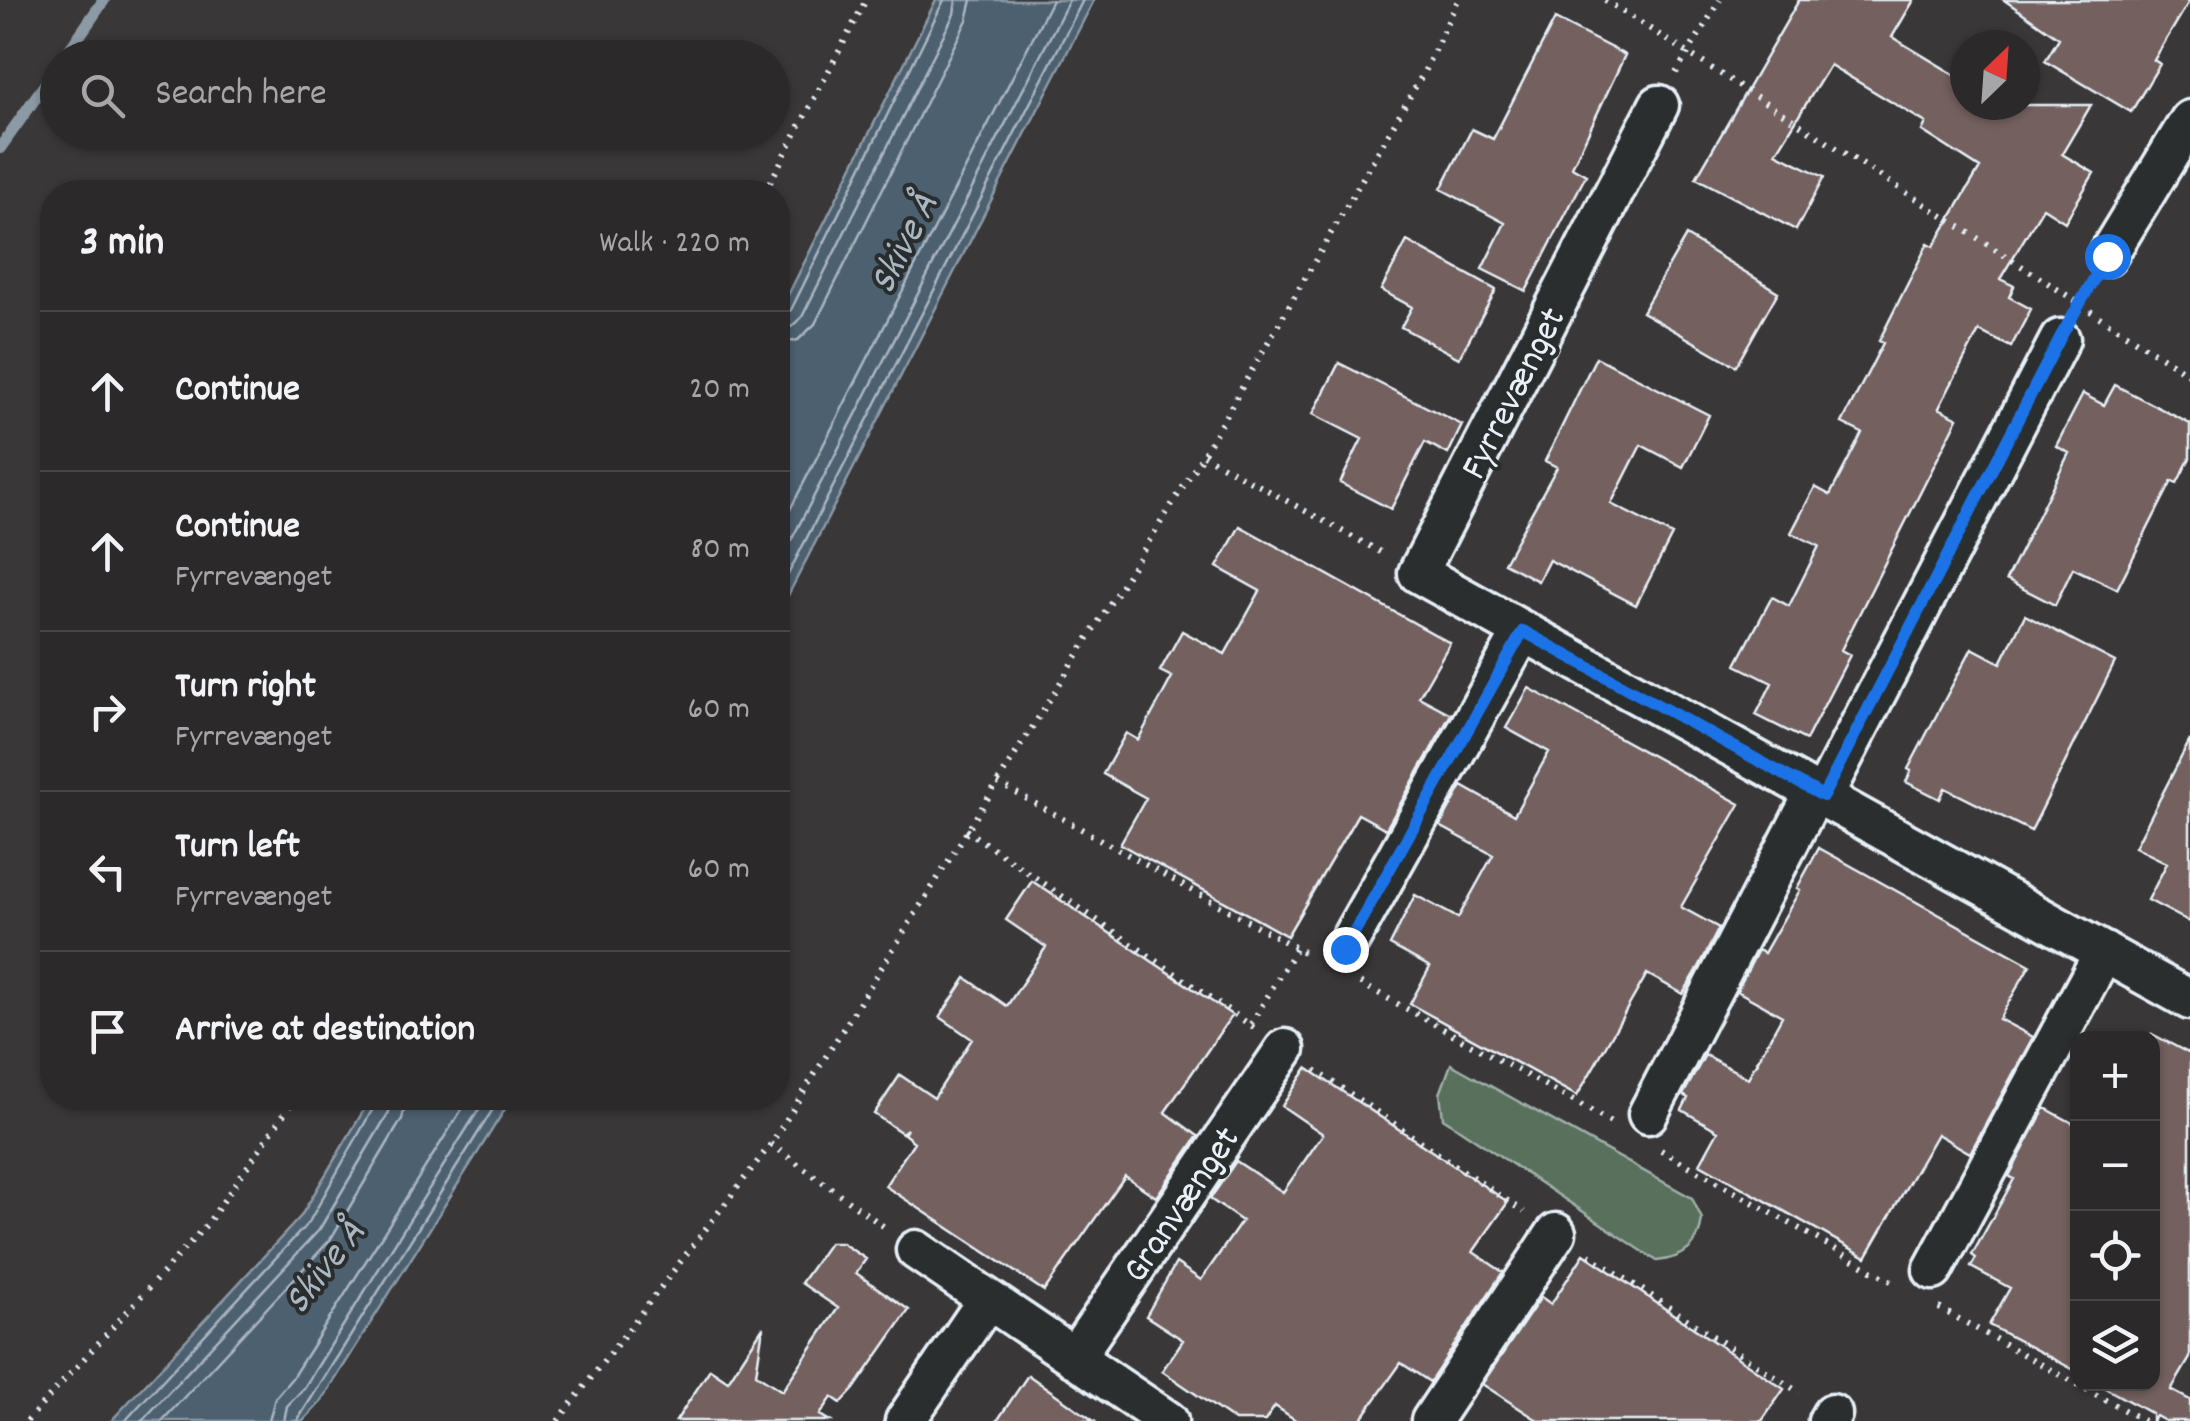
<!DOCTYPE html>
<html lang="en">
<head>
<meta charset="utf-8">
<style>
	:root { --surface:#2b292a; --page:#373536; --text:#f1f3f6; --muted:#a6a6a8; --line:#474547 }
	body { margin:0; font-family:Dekko,sans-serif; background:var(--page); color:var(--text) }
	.controls { position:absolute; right:30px; bottom:30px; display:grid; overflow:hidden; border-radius:20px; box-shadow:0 2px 8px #0004 }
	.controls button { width:90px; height:90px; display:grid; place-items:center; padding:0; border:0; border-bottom:2px solid var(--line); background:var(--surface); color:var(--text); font:50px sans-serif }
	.compass { position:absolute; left:1950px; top:30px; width:90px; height:90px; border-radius:50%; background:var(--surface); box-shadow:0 2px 8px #0004; rotate:25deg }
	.stop { position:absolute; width:30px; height:30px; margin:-22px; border:8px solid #1a73e8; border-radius:50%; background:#fff }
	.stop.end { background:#1a73e8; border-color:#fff; box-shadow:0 2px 10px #0008 }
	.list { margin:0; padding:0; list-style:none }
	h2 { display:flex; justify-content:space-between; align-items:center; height:130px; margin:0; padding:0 40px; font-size:42px }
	h2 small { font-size:32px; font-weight:400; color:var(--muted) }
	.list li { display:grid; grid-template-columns:65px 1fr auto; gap:30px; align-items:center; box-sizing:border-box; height:160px; padding:0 40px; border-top:2px solid var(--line) }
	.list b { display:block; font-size:38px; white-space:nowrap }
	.list p { margin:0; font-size:32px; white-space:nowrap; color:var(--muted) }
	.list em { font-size:32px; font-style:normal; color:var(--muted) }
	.icon { flex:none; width:55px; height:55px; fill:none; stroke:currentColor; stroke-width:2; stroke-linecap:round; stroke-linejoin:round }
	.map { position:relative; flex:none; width:2190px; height:1421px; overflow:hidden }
	.search { position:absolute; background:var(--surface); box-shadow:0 2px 8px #0004; left:40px; top:40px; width:750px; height:110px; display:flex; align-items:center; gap:25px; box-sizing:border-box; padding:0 35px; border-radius:55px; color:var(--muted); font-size:38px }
	.panel { position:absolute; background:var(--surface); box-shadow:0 2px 8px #0004; left:40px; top:180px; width:750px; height:930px; border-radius:40px }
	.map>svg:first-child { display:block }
</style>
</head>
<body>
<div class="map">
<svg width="2190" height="1421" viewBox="0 0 2190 1421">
	<rect width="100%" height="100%" fill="#393738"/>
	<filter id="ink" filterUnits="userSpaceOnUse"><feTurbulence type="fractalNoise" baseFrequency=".01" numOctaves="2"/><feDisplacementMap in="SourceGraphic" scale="20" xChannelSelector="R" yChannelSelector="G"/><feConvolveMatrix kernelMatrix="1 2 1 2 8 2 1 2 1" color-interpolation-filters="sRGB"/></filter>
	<g filter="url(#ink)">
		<path fill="#596f5b" stroke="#a0b0aa" stroke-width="2.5" d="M1451 1064 1692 1198 1702 1219C1699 1247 1684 1258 1657 1261L1443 1118 1440 1094Z"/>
		<path fill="#4e6070" stroke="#8c9aa6" stroke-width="2.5" d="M936 0H1094L778 615V315Z
			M371 1098H512L321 1402 303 1421H111L301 1216Z"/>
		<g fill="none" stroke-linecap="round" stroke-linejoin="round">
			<path stroke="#aab7c2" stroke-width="2.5" d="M778 317 791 310 944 0
				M778 329 791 327 802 317 954 14 956 0
				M778 344 798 340 815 324 967 20 972 0
				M778 533 1052 0
				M778 566 1069 0
				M778 594 1083 0
				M125 1421 309 1222 379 1098
				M142 1421 319 1230 389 1112 392 1098
				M162 1421 330 1240 402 1119 407 1098
				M269 1421 275 1398 292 1378 469 1098
				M284 1421 287 1406 304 1388 486 1098
				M297 1421 500 1098"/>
			<path stroke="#8c9aa6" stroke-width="12" d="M64 58 104 0
				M0 148 58 66"/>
		</g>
		<path fill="#73605e" stroke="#e8f1f8" stroke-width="2.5" d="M1799 0H1914L1892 37 1965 81V105H2091L2062 154 2094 173 2065 222 2043 208 2000 279 2014 286 2009 297 2031 309 2011 347 1979 331 1939 408 1958 418 1841 650 1850 655 1806 740 1756 715 1772 683 1736 665 1772 597 1789 606 1819 546 1791 533 1815 487 1830 495 1862 433 1842 423 1883 343 1879 341 1928 243 1934 246 1980 168 1922 131 1926 123 1830 65 1776 153 1824 177 1796 230 1696 178Z
			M2004 0H2190L2154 60 2160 64 2131 112 2045 61 2059 38Z
			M1555 19 1625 55 1572 167 1586 175 1526 291 1482 269 1505 223 1441 189 1472 129 1493 139Z
			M1686 236 1778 292 1736 366 1642 312Z
			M1407 241 1496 290 1459 358 1401 327 1412 307 1381 290Z
			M1596 357 1709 415 1683 467 1641 445 1611 504 1672 535 1636 605 1549 560 1538 581 1504 563 1557 467 1545 461Z
			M1339 363 1462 425 1448 454 1425 442 1391 509 1340 483 1362 439 1313 414Z
			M2115 385 2190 424V458L2177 483 2172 481 2117 589 2073 568 2055 605 2006 580 2069 453 2056 446 2083 394 2104 405Z
			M1240 526 1450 643 1419 697 1451 714 1386 829 1358 814 1287 936 1120 844 1146 798 1103 774 1126 733 1138 740 1172 677 1160 671 1182 631 1225 654 1260 591 1217 567Z
			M2025 615 2115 662 2031 831 1945 788 1940 799 1906 782 1911 771 1908 769 1972 648 2001 663Z
			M1529 688 1740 804 1681 907 1719 928 1698 969 1683 994 1647 974 1577 1096 1410 1004 1430 967 1390 945 1415 895 1458 918 1493 855 1440 826 1462 786 1514 815 1549 752 1506 728Z
			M2190 740V922L2148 900 2167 863 2135 847Z
			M1819 848 2030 965 1999 1019 2033 1037 1970 1153 1937 1134 1866 1257 1700 1164 1718 1131 1682 1110 1688 1098 1683 1095 1705 1055 1748 1078 1782 1016 1737 991 1758 950 1764 953 1800 890 1797 888Z
			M1032 881 1232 1015 1165 1112 1198 1136 1156 1197 1125 1176 1044 1291 885 1186 914 1142 904 1134 907 1129 902 1133 874 1114 900 1075 934 1098 972 1039 940 1017 966 978 1007 1006 1046 947 1006 920Z
			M2152 1034 2190 1054V1358L2171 1390 2190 1400V1421H2165L2156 1416 2152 1421V1414L2098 1384H2152Z
			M1307 1068 1508 1202 1473 1252 1503 1272 1430 1382 1401 1363 1360 1421H1297L1275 1406 1265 1421H1235L1162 1371 1183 1340 1146 1316 1176 1263 1201 1280 1242 1221 1210 1199 1236 1161 1283 1192 1323 1134 1282 1106Z
			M2045 1108 2078 1126V1372L1989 1325 2010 1288 1971 1267 1976 1258 1972 1255 2014 1179 2009 1176Z
			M829 1243H842L866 1259 856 1273 909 1310 854 1389 841 1403 832 1397 820 1415 830 1421H676L710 1369 728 1381 763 1327 756 1374 782 1391 838 1308 801 1283Z
			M1584 1254 1784 1389 1762 1421H1539L1482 1384 1541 1297 1551 1304Z
			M1028 1375 1094 1421H997Z"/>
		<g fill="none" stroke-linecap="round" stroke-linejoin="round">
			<defs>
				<path id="street" d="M1659 105 1418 573 2190 1000
					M2107 256 2190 120
					M1823 796 2060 339
					M1345 949 1523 631
					M1648 1114 1815 792
					M916 1250 1168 1421
					M1933 1270 2104 952
					M1074 1358 1285 1049
					M905 1421 988 1299
					M1431 1421 1556 1233
					M1828 1421 1832 1414"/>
			</defs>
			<use href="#street" stroke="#e8f1f8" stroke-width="45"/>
			<path stroke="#e8f1f8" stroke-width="6" stroke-dasharray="2.5 8" stroke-linecap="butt" d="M1605 0 2076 301
				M1676 73 1720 0
				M765 192 866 0
				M2090 311 2190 375
				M1203 455 1386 555
				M998 783 1309 955
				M966 830 1256 1029
				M1360 983 1611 1122
				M1251 1024 1296 948
				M1315 1070 1524 1212
				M771 1144 887 1229
				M1661 1150 1898 1285
				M1589 1255 1800 1393
				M1939 1308 2144 1421
				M27 1421 208 1223 295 1098
				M558 1421 771 1144 1203 455 1424 72 1458 0"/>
			<use href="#street" stroke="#2a2d2e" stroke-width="38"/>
		</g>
	</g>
	<g fill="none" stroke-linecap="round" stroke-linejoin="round" filter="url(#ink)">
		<path stroke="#1a73e8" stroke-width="12" d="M1345 949 1523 631 1823 796 2060 338 2107 256"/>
	</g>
	<g text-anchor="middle" stroke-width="8" stroke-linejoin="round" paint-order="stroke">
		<g font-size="38" fill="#e8f1f8" stroke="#2a2d2e">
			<text transform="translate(1511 392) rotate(-63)" y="13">Fyrrevænget</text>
			<text transform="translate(1179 1203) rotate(-56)" y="13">Granvænget</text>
		</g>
		<g font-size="40" font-style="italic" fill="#aab7c2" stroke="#2a2d2e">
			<text transform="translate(901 242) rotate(-63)" y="14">Skive Å</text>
			<text transform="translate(322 1265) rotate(-52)" y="14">Skive Å</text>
		</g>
	</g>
</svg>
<div class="controls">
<button>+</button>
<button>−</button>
<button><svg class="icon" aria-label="locate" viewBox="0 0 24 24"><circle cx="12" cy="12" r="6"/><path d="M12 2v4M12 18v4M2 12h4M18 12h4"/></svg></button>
<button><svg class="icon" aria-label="layers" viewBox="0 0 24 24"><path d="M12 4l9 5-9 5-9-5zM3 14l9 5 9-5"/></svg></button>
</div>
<svg class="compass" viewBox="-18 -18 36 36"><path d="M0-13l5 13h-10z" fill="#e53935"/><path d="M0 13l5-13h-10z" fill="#a6a6a8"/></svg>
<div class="stop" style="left:2107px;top:256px"></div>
<div class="stop end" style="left:1345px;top:949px"></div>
<div class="search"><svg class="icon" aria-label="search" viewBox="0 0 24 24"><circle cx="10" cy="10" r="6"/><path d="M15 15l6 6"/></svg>Search here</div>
<section class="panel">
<h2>3 min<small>Walk · 220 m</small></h2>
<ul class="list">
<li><svg class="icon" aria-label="ahead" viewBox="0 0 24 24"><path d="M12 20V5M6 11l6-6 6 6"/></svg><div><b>Continue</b></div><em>20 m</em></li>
<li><svg class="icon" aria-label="ahead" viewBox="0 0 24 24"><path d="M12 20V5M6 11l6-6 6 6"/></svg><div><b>Continue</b><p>Fyrrevænget</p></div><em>80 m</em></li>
<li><svg class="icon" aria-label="right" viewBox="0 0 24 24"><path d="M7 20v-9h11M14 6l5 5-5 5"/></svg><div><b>Turn right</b><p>Fyrrevænget</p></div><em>60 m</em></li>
<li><svg class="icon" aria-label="left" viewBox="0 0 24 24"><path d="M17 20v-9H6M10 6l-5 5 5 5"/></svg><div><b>Turn left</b><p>Fyrrevænget</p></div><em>60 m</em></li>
<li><svg class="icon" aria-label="arrive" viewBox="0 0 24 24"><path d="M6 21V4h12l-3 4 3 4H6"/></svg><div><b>Arrive at destination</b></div></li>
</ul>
</section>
</div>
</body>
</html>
